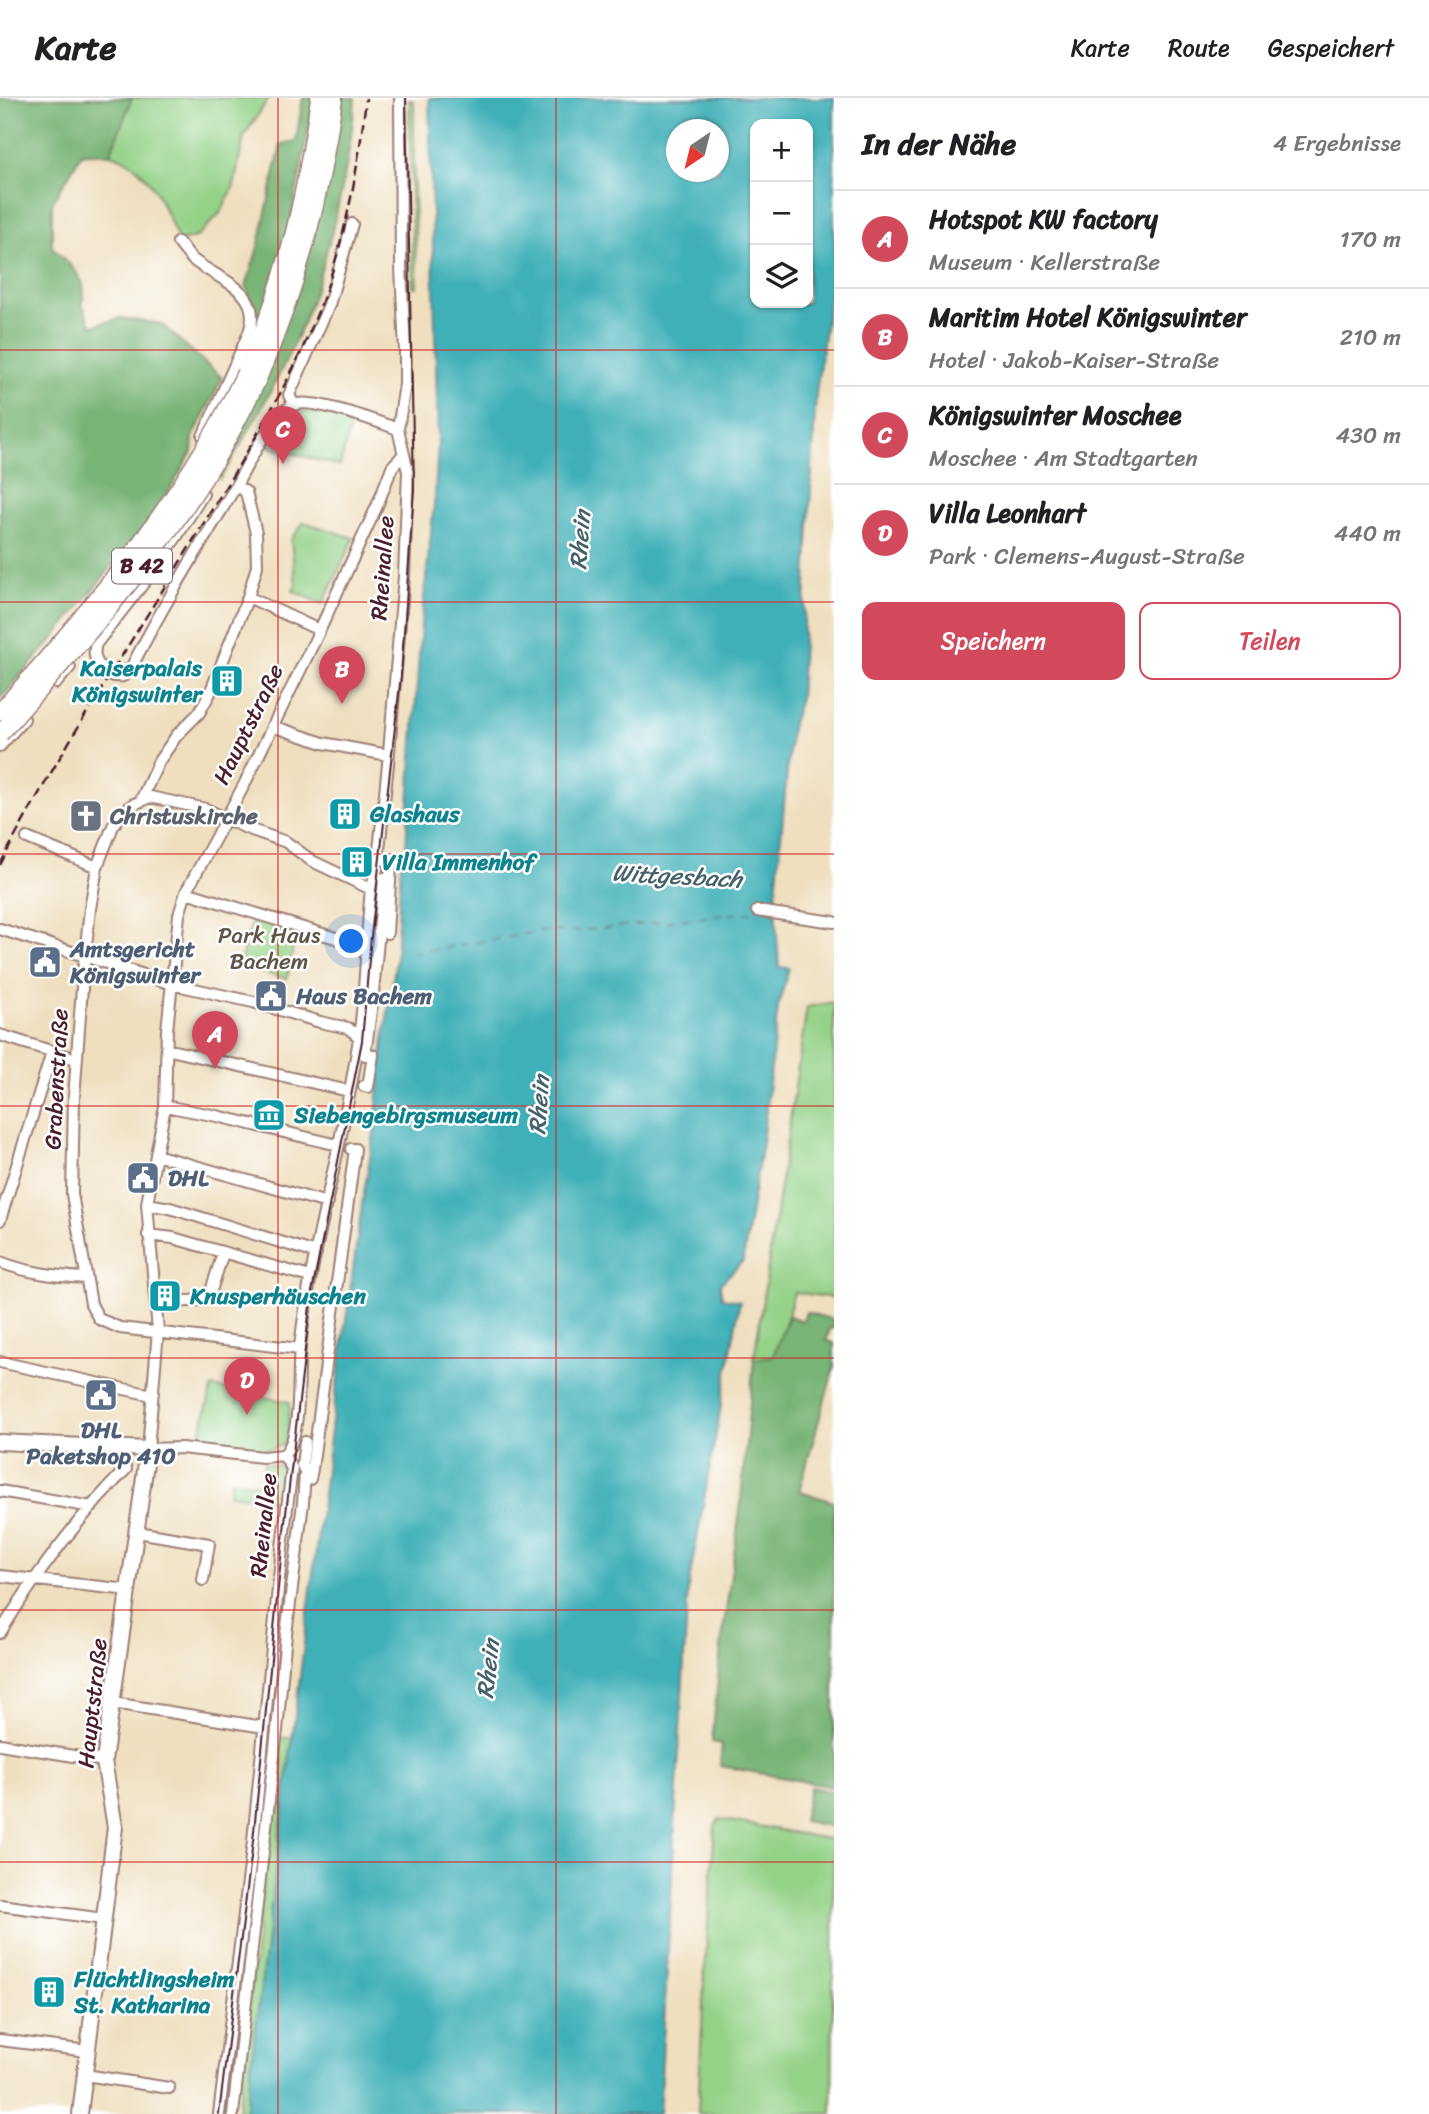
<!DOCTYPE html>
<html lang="de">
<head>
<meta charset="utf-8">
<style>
	:root { --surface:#fff; --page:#f6f6f6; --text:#202124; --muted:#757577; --line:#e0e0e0; --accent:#d1495b }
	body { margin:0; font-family:Sriracha,sans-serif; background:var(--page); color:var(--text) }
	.controls { position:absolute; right:21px; top:21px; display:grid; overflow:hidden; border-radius:14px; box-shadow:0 2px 5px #0004 }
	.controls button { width:63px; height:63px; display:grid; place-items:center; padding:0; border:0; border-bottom:2px solid var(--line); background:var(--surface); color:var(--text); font:35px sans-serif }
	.compass { position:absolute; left:666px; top:21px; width:63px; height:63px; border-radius:50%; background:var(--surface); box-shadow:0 2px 5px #0004; rotate:215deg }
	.you { position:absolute; left:352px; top:844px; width:24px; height:24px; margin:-18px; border:5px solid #fff; border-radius:50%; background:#1a73e8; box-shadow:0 0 0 10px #1a73e833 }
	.badge { display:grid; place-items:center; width:46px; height:46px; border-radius:50%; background:var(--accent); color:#fff; font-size:23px; font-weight:700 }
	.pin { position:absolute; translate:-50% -58px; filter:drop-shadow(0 2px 4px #0008) }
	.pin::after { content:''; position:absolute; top:37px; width:24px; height:21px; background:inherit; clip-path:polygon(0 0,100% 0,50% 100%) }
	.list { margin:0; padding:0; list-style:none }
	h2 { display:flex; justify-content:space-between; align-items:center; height:91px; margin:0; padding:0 28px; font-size:30px }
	h2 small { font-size:23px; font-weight:400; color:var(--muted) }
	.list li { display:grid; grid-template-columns:46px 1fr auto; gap:21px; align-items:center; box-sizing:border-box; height:98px; padding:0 28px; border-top:2px solid var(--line) }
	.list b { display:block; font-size:26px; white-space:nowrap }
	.list p { margin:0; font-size:23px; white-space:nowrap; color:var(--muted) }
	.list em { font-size:23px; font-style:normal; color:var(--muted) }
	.actions { display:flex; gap:14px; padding:21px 28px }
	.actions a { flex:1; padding:16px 0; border:2px solid var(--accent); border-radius:14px; text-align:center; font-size:24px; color:var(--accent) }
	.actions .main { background:var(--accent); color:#fff }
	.icon { flex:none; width:38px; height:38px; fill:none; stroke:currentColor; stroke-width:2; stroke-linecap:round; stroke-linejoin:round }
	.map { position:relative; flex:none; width:834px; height:2016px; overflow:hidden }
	header { display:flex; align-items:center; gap:42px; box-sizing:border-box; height:98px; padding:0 35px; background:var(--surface); border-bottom:2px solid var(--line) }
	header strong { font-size:33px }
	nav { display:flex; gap:38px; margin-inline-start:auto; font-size:24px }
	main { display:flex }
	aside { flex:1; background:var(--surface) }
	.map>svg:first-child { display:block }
</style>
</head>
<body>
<header>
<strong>Karte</strong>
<nav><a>Karte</a><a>Route</a><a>Gespeichert</a></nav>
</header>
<main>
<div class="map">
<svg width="834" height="2016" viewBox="0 0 834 2016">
	<rect width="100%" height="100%" fill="#fff"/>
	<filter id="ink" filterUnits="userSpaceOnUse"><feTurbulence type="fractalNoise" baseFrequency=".0143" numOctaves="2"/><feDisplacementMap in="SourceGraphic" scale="14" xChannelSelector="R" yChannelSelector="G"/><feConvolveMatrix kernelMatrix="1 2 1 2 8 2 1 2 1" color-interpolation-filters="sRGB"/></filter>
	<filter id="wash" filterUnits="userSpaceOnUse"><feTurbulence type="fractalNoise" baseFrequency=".00686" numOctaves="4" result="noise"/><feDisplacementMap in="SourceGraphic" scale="28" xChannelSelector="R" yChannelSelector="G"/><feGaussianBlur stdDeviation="1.57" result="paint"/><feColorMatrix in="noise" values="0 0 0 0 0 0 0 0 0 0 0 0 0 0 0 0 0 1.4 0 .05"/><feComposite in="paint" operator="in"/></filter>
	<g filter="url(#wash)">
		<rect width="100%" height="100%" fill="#efdfbf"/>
		<path fill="#94d288" stroke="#6f785a" stroke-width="2" d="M132 0H269L244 38 234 88 222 113 198 138 179 144C163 108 151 67 110 56Z
			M409 2H413L414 10V97L417 189H413Z
			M304 314H317L352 322 340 368 269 349C277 332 286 321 304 314Z
			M304 424 354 440 323 506 293 493 296 487 291 442Z
			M254 817 297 830 287 881 239 868Z
			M834 904V1200L794 1194 788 1218 773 1258 754 1261 807 909Z
			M212 1289 290 1304 287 1344C269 1360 221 1346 199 1342Z
			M264 1365 283 1368 278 1403 229 1396 231 1382 261 1386Z
			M278 1640H292L245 2016H238Z
			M268 1647H271L231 2016H224L256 1766Z
			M719 1721 834 1742 832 2016H698L704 1883 715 1727Z"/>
		<path fill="#77b474" stroke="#606a50" stroke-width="2" d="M0 0H132L110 56 82 55 52 105V149C70 168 90 179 82 207L92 228 120 220 161 226 222 280 193 339 192 354 159 410 53 541 0 601Z
			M303 0H314C298 91 284 173 246 258L255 214 246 188 259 146 281 46 296 43Z
			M339 0H355C351 60 334 132 316 189 294 257 256 321 220 381L217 369Z
			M806 1214 834 1222V1230H830L826 1243 834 1245V1269L799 1393 834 1404V1689L720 1668 722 1646 712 1644 721 1549 740 1412 754 1261 773 1258 789 1218 803 1223Z
			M810 1689 834 1694V1729L803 1723Z"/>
		<path fill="#3fb0b8" stroke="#446872" stroke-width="2" fill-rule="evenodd" d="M429 0H834V167L816 295 800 600 791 630 775 806 779 869 789 870 778 909 762 1044 743 1163 720 1186 722 1200 740 1203 688 1490 659 2016H245L333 1316 362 1106 374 1036 384 940 396 862 401 765 405 763 421 527 435 398 438 343ZM755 26H808V205H755ZM676 32H718V74H676Z"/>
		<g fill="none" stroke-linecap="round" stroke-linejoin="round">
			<path stroke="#45606a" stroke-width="2" stroke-dasharray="9 7" stroke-linecap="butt" d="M412 855 544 833H580L751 814"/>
		</g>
	</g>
	<g filter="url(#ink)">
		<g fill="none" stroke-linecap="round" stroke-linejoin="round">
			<defs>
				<path id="minor" d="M178 144C183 150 187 156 192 161 219 183 266 192 248 237L203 338
					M294 307 289 297 329 207 352 126
					M203 396 177 438 146 482 96 546C90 563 105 581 123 578L131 570C162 509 198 451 233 393 246 371 270 317 294 307 312 299 378 324 398 331
					M248 499 319 532
					M56 585 70 569
					M272 628 323 645 388 657
					M0 648 24 621
					M141 702 159 663 177 637 199 615 210 595 248 499 257 468 256 435 246 394 236 388
					M27 740 97 769
					M379 755 391 767 387 835
					M186 794 365 849
					M757 813 834 824
					M0 831 172 886 253 904 320 924 348 930 359 939
					M0 937 76 961
					M166 951 349 993
					M365 957 372 905 384 780
					M364 988 368 989 373 957 368 956
					M165 1008 217 1018 338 1047
					M156 1057 327 1105
					M147 1106 170 1110 316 1155
					M0 1122 52 954
					M148 1137 173 1140 310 1179
					M0 1164C28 1175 55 1178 85 1180
					M157 1205 204 1202 209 1199 223 1155
					M300 1251 120 1230 99 1221 91 1206 72 1096 74 1000 83 876 90 811 97 769 113 728 123 714 132 707 150 699 206 711 246 730 286 744 312 763 371 791
					M0 1264 152 1297
					M283 1357C303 1342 297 1275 300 1249 312 1145 344 1044 359 940 366 891 366 840 371 791L377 771 388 666 404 478 408 374 398 331 405 286V253L401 169 400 0
					M283 1357 263 1359 181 1350 148 1351 158 1233 147 1106 165 1008 167 932 179 817 186 794 243 689 317 538 377 408 392 369 404 356
					M308 1382 310 1381 312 1371 355 1051H351
					M0 1393 92 1409
					M137 1434 209 1446 203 1482
					M0 1478 129 1492
					M0 1535C35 1477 78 1420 126 1371
					M113 1605 264 1629
					M0 1646 104 1663
					M0 1807 104 1821
					M0 1942 88 1953
					M85 1977 169 1990
					M219 2016 253 1743 282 1450 292 1370 283 1357
					M233 2016 277 1632 286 1536 303 1405 305 1374 302 1367 305 1344"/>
				<path id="major" d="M0 1344 148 1351 104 1663 115 1729 80 2016"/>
				<path id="highway" d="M245 275C286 187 306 95 319 0
					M258 281C298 189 321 100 334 0"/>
			</defs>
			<use href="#minor" stroke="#9c7f75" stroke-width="14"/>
			<use href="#major" stroke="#9c7f75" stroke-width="18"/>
			<use href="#highway" stroke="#9c7f75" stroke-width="19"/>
			<use href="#minor" stroke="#fff" stroke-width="10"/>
			<use href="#major" stroke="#fff" stroke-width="14"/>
			<use href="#highway" stroke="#fff" stroke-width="16"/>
			<path stroke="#4a1f2b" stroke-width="2" d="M219 2016 253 1743 282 1450 311 1199 362 943 371 838 401 577 414 391 406 0"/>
			<path stroke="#4a1f2b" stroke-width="2.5" stroke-dasharray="10 5" stroke-linecap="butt" d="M0 767C64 644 143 527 214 408 250 349 287 290 313 226 343 155 358 76 366 0"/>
			<defs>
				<path id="highway-bridge" d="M0 614C93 508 184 403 245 275
					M0 636C71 556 144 475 201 385 223 352 241 317 258 281"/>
			</defs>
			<use href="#highway-bridge" stroke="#9c7f75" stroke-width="19" stroke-linecap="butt"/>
			<use href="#highway-bridge" stroke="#fff" stroke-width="16"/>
		</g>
	</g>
	<path fill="none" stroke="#d62828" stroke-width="2" stroke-opacity="0.55" d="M278 0V2016M556 0V2016M0 252H834M0 504H834M0 756H834M0 1008H834M0 1260H834M0 1512H834M0 1764H834"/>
	<defs>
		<symbol id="building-square" viewBox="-11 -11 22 22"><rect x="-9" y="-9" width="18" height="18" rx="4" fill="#0f9aa8" stroke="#fff"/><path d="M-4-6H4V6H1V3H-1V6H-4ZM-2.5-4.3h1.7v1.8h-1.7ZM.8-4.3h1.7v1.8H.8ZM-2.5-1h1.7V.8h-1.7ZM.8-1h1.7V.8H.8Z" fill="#fff"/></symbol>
		<symbol id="church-square" viewBox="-11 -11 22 22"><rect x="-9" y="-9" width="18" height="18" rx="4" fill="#6b7280" stroke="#fff"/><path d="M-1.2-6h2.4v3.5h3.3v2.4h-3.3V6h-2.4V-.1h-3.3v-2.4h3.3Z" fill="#fff"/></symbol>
		<symbol id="civic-square" viewBox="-11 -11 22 22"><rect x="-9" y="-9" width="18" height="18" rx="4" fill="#5c6f8a" stroke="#fff"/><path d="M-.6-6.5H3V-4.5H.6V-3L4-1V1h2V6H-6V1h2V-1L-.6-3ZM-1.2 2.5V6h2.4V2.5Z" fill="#fff"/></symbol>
		<symbol id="museum-square" viewBox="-11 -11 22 22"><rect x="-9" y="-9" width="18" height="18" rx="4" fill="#0f9aa8" stroke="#fff"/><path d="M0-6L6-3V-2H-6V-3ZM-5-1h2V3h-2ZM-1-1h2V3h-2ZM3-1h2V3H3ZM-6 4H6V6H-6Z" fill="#fff"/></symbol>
	</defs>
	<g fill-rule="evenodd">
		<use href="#building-square" x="208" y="564" width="38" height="38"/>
		<use href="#building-square" x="326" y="697" width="38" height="38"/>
		<use href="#church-square" x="67" y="699" width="38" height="38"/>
		<use href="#building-square" x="338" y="745" width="38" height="38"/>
		<use href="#civic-square" x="26" y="845" width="38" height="38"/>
		<use href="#civic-square" x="252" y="879" width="38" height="38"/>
		<use href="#museum-square" x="250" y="998" width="38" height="38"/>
		<use href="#civic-square" x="124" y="1061" width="38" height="38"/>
		<use href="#building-square" x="146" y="1179" width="38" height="38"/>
		<use href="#civic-square" x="82" y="1278" width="38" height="38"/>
		<use href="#building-square" x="30" y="1875" width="38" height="38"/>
	</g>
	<g text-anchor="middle" stroke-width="5" stroke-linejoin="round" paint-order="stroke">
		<rect fill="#fff" stroke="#80626b" stroke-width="2" x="112" y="450.5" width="60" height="35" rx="5"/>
		<g font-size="21" font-weight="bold" fill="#4a1f2b">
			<text x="142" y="475">B 42</text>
		</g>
		<g font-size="23" fill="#4a1f2b" stroke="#fff">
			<text transform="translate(382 470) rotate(-86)" y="8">Rheinallee</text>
			<text transform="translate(248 626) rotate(-64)" y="8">Hauptstraße</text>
			<text transform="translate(56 981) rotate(-87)" y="8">Grabenstraße</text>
			<text transform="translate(263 1427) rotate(-84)" y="8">Rheinallee</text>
			<text transform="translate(92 1605) rotate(-84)" y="8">Hauptstraße</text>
		</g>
		<g font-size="23" font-weight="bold" fill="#0d838f" stroke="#fff" text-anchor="start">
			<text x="202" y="578" text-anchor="end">Kaiserpalais<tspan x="202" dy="26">Königswinter</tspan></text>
			<text x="370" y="724">Glashaus</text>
			<text x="382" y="772">Villa Immenhof</text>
			<text x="294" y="1025">Siebengebirgsmuseum</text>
			<text x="190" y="1206">Knusperhäuschen</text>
			<text x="74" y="1889">Flüchtlingsheim<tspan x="74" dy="26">St. Katharina</tspan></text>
		</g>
		<g font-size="23" font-weight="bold" fill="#5b616d" stroke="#fff" text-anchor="start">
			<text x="110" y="726">Christuskirche</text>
		</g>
		<g font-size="23" fill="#605547" stroke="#fff">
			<text x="269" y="845">Park Haus<tspan x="269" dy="26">Bachem</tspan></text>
		</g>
		<g font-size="23" font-weight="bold" fill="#4e5e75" stroke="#fff" text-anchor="start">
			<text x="70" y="859">Amtsgericht<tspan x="70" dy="26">Königswinter</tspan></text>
			<text x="296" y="906">Haus Bachem</text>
			<text x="168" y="1088">DHL</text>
			<text x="101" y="1340" text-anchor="middle">DHL<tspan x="101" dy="26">Paketshop 410</tspan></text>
		</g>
		<g font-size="24" font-style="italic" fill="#45606a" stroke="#fff">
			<text transform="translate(580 442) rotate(-86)" y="8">Rhein</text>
			<text transform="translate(677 778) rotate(3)" y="8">Wittgesbach</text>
			<text transform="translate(539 1007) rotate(-86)" y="8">Rhein</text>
			<text transform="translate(488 1571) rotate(-84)" y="8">Rhein</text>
		</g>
	</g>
</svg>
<div class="controls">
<button>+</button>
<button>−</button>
<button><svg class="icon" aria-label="layers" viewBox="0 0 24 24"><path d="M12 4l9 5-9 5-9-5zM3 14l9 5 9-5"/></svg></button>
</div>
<svg class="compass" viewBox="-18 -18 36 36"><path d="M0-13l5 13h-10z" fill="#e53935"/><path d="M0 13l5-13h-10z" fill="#757577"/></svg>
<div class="you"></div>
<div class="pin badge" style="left:215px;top:971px">A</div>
<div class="pin badge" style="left:342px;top:606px">B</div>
<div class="pin badge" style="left:283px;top:366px">C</div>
<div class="pin badge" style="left:247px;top:1317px">D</div>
</div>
<aside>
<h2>In der Nähe<small>4 Ergebnisse</small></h2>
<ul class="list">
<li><span class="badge">A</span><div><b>Hotspot KW factory</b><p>Museum · Kellerstraße</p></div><em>170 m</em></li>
<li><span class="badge">B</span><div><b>Maritim Hotel Königswinter</b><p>Hotel · Jakob-Kaiser-Straße</p></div><em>210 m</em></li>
<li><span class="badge">C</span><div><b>Königswinter Moschee</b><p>Moschee · Am Stadtgarten</p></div><em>430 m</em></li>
<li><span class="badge">D</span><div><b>Villa Leonhart</b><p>Park · Clemens-August-Straße</p></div><em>440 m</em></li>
</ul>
<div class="actions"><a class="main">Speichern</a><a>Teilen</a></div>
</aside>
</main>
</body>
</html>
